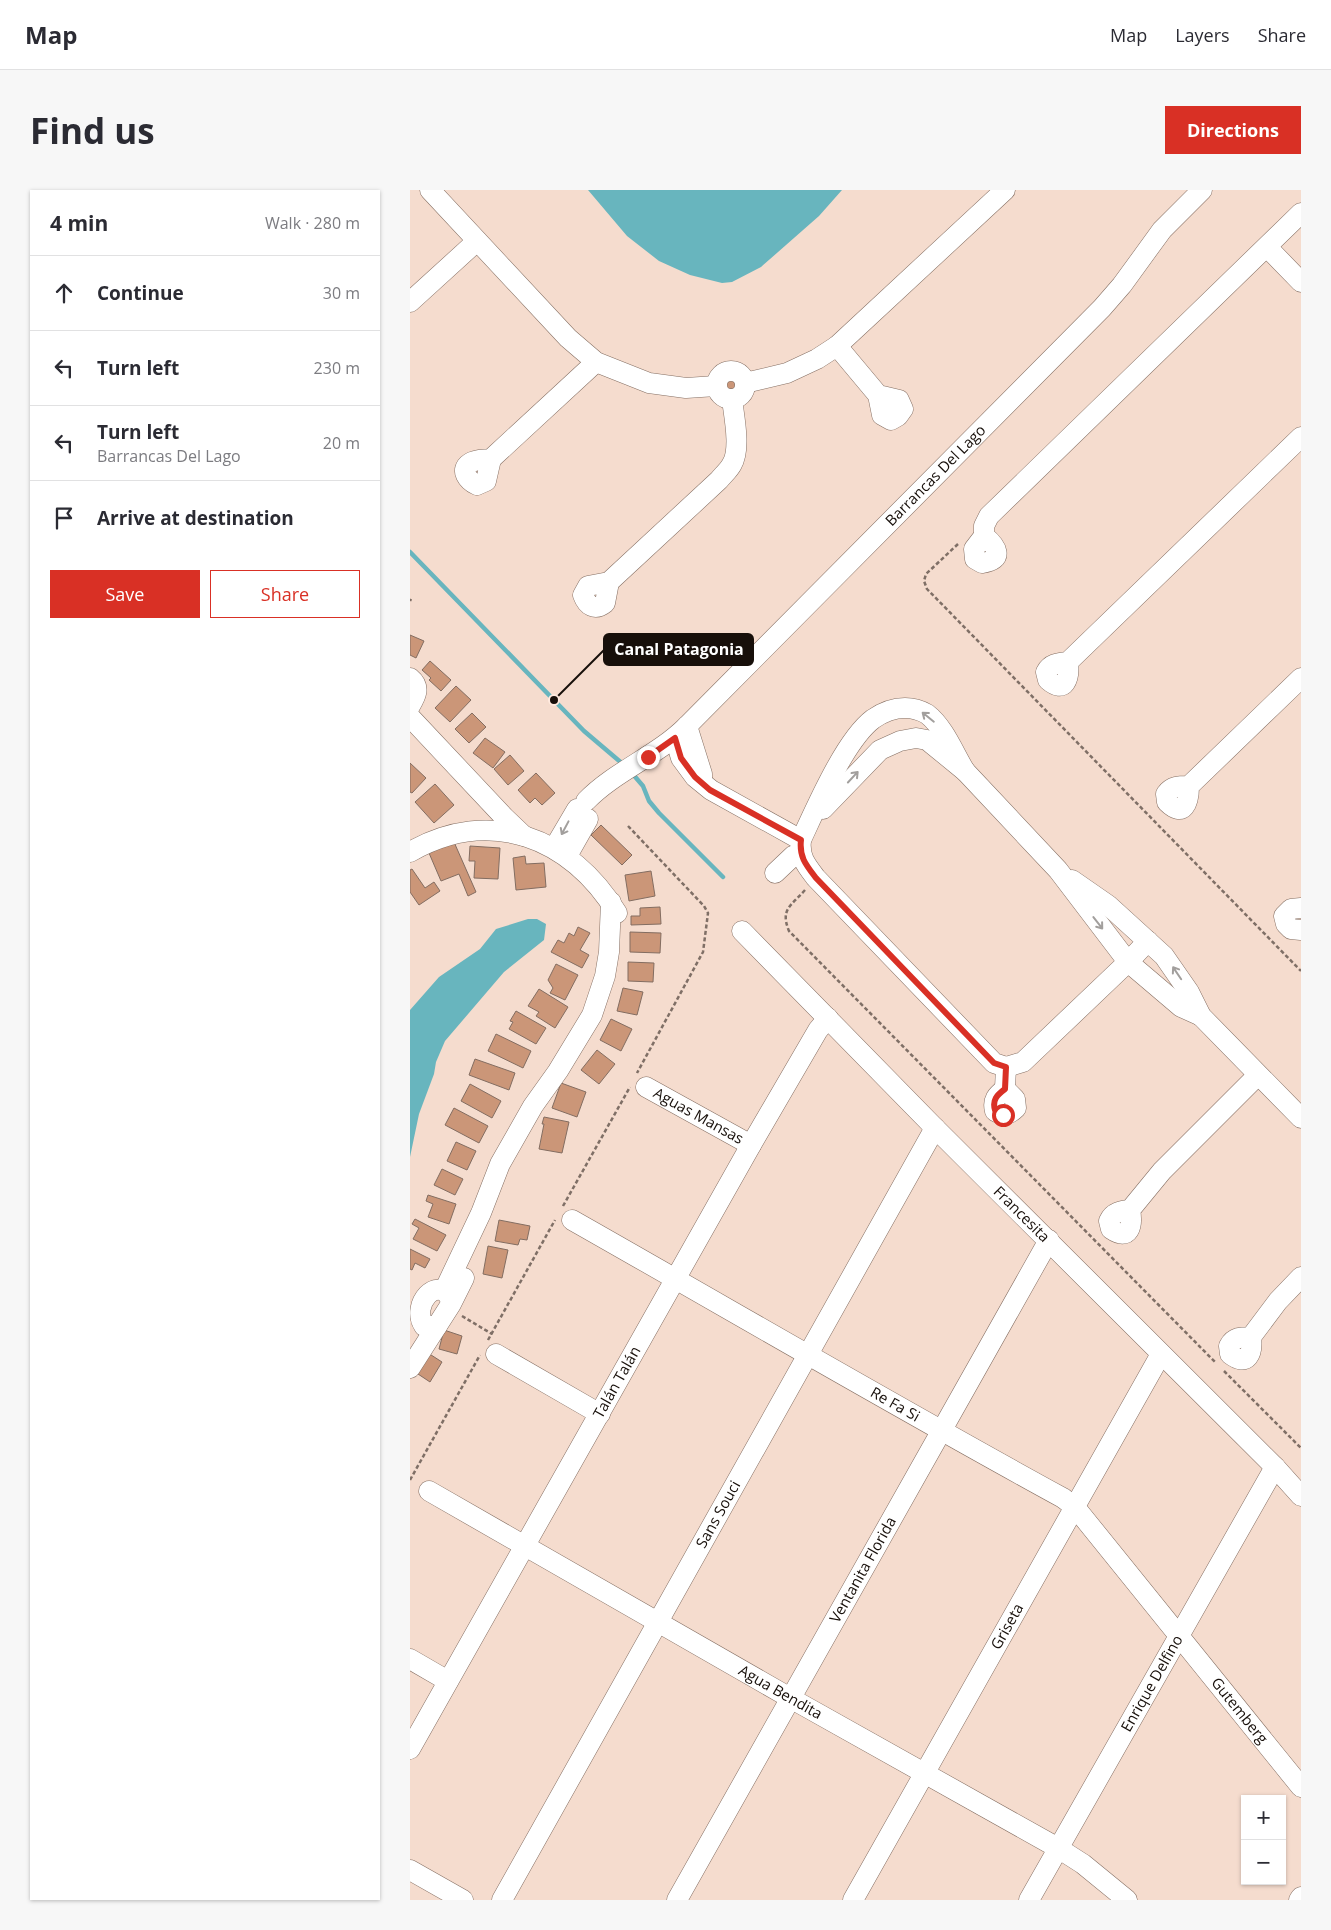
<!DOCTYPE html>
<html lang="en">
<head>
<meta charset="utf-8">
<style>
	:root { --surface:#fff; --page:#f7f7f7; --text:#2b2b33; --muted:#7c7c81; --line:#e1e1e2; --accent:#d93025 }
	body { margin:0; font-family:"Open Sans",sans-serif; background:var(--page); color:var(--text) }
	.controls { position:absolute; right:15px; bottom:15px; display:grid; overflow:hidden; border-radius:0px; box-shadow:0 1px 4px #0004 }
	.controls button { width:45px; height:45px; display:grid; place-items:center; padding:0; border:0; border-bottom:1px solid var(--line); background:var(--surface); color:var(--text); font:25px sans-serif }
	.stop { position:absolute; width:15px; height:15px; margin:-11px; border:4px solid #d93025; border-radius:50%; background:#fff }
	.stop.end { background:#d93025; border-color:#fff; box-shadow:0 1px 5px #0008 }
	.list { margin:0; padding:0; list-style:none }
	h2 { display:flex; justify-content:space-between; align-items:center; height:65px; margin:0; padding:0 20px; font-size:21px }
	h2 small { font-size:16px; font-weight:400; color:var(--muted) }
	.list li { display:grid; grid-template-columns:32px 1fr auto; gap:15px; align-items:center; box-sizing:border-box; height:75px; padding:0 20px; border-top:1px solid var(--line) }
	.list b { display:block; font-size:19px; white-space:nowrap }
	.list p { margin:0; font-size:16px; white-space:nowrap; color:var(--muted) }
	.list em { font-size:16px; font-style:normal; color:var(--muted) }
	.actions { display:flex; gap:10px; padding:15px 20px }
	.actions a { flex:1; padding:11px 0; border:1px solid var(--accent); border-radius:0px; text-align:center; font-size:18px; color:var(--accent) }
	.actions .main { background:var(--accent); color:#fff }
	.icon { flex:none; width:28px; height:28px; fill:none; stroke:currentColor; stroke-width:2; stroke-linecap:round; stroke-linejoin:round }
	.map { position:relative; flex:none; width:891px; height:1710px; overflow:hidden; border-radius:0px }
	header { display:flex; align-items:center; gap:30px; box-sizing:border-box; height:70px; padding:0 25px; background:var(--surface); border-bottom:1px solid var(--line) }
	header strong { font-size:24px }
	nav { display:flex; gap:28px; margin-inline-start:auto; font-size:18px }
	.intro { display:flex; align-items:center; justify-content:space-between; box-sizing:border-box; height:120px; padding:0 30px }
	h1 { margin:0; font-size:35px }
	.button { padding:12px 22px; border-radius:0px; background:var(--accent); color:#fff; font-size:18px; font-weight:700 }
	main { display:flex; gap:30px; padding:0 30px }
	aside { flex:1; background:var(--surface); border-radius:0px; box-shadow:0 1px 4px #0004 }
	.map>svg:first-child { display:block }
</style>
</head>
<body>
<header>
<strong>Map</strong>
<nav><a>Map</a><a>Layers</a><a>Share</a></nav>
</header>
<div class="intro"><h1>Find us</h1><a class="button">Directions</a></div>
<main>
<aside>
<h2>4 min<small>Walk · 280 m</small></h2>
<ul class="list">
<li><svg class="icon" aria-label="ahead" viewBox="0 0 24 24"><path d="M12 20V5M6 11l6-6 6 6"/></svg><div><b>Continue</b></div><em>30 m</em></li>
<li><svg class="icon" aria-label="left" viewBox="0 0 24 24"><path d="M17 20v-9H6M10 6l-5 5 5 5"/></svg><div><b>Turn left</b></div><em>230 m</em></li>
<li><svg class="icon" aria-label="left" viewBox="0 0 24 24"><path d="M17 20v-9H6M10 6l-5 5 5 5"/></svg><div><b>Turn left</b><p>Barrancas Del Lago</p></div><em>20 m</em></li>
<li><svg class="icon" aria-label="arrive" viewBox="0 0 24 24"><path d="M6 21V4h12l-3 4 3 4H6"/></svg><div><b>Arrive at destination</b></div></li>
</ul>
<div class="actions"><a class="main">Save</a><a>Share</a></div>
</aside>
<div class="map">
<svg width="891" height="1710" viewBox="0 0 891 1710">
	<rect width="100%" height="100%" fill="#f5dcce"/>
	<path fill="#68b5be" d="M178 0H432L409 26 351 77 322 92 312 93 280 85 249 71 217 46Z
		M118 729H127L136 734 134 750 94 782 35 851 26 872 24 884 9 924 0 967V820L29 787 70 759 86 739Z"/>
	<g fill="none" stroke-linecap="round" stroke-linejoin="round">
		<path stroke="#68b5be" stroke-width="4.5" d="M0 362 174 541 214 575
			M221 582 233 596 239 611 249 623 313 687"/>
	</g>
	<path fill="#cb9678" stroke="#836d61" d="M325 188 326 199 315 200 314 189Z
		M0 445 14 451 6 468 0 465Z
		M20 471 41 490 31 501 19 490 21 488 12 480Z
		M46 496 61 510 40 532 25 518Z
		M62 523 76 537 59 553 45 539Z
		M75 548 95 562 83 578 63 563Z
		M100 565 114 581 98 595 84 579Z
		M0 573 16 588 2 603 0 602Z
		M126 583 145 603 132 615 125 608 120 613 108 600Z
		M25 594 44 615 24 633 5 612Z
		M191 635 222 665 212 675 181 645Z
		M44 652 66 702 58 706 49 684 31 691 19 663Z
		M60 656 90 658 88 689 64 688 65 671H59Z
		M115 666 116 674 134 673 136 697 106 700 103 668Z
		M2 679 15 698 24 692 30 701 9 715 0 702V680Z
		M241 681 245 706 219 711 215 685Z
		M250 717 251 734 221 735V726H230V718Z
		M168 737 180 743 170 760 179 765 172 778 141 762 148 750 154 753 159 743 164 746Z
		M220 742 251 743 250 763 220 762Z
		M218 772 244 773 243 792 218 791Z
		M146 774 168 785 155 810 140 803 143 798 138 790Z
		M213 798 233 802 227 825 207 821Z
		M129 799 158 817 145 838 126 826 129 822 118 816Z
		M106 821 136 838 126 854 99 839 103 832 100 831Z
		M201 829 222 839 211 861 190 850Z
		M86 844 121 861 113 878 78 861Z
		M187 860 205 874 189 894 171 880Z
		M65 869 105 883 99 900 59 885Z
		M151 893 176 902 167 927 142 918Z
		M60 894 91 911 82 928 51 911Z
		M44 918 78 936 69 953 35 935Z
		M134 927 159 932 152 963 129 959 134 934H132Z
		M46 952 66 961 57 980 37 971Z
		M32 979 53 989 45 1005 24 995Z
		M18 1005 46 1014 39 1034 18 1027 23 1014 16 1011Z
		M5 1029 36 1045 27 1061 3 1049 9 1038 2 1034Z
		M89 1030 120 1036 117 1050 110 1049 108 1055 85 1051Z
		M78 1056 98 1060 92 1088 73 1084Z
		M0 1059 20 1069 15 1078 5 1073 2 1080 0 1079Z
		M34 1140 52 1146 47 1164 29 1159Z
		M18 1163 32 1172 20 1192 5 1182Z"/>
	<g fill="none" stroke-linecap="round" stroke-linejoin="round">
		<defs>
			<g id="minor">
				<path d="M20 0 158 148 186 172 239 193 276 198 306 196"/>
				<path d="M857 57 891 92"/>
				<path d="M0 112 67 51"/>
				<path d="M427 156 468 205 472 225 481 230 488 226 493 219 489 210 468 205"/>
				<circle cx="321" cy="195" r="14"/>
				<path d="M335 193 377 183 407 169 427 156 595 0"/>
				<path d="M81 269 76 291 67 295C58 291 49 280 60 273 66 269 75 270 81 269L186 172"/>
				<path d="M574 346C587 356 595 370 572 373L565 369 564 359 574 346V336L579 326 891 23"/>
				<path d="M199 392 195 413C185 421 177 416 173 405L178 396 199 392 309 290C313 285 319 280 322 274 331 259 324 226 322 209"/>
				<path d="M658 472C660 488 655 505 638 490L636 482C641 473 649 473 658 472L891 247"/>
				<path d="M0 488C11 497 6 506 0 516"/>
				<path d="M0 527 94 627 114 646"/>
				<path d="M277 536 292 584V591"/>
				<path d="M265 548 271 568 285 587 301 600 391 650"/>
				<path d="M555 581C544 563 534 537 517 524 510 520 503 518 495 518 484 518 473 522 463 529 435 550 406 618 391 650 389 667 396 675 406 688L584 873 596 877 595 899"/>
				<path d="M779 596C779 612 774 629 757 612L756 604C762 596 769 596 779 596L891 488"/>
				<path id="s1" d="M176 611C205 581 247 566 277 536L692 118 712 95 752 40 792 0"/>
				<path d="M413 619 470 560 490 551 506 548 517 550 555 581 648 680 718 772 771 817 791 826"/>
				<path d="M144 658 167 619"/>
				<path d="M0 662C80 616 161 647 207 723"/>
				<path d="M157 666 178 629"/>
				<path d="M365 683 383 666 390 663"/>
				<path d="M662 690 698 715 754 766 779 802 791 826 891 928"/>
				<path d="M891 718 881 719 874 726 876 734 881 739 891 740"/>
				<path id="s2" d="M332 741 525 938 865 1277 891 1306"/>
				<path d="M596 877 613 872 718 772 738 751"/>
				<path id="s3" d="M236 897 341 955"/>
				<path d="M595 899 605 909 606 918C599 925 593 926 585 921 582 910 587 905 595 899Z"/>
				<path d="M720 1020C723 1035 720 1052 701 1039L699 1031C703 1022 711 1021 720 1020L752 981 848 885"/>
				<path id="s4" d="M162 1030C326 1123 488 1218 653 1308L665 1317 891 1597"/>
				<path d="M34 1101 71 1023 90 974 123 916 148 881 182 825 195 786 199 762 201 712"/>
				<path d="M27 1136H14C0 1115 28 1083 41 1110"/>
				<path d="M841 1147C831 1147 824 1147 819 1156L820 1164C838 1178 843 1163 841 1147L868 1111 891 1087"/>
				<path d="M86 1164 190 1224"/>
				<path d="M0 1178 41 1114 54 1088"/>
				<path id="s5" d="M19 1301 382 1509 648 1658 673 1674 717 1710"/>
				<path d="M0 1469 38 1491"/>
				<path id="s6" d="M0 1559 341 955 408 840 418 828"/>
				<path d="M0 1680 53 1710"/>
				<path id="s7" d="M92 1710 525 938"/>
				<path id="s8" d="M267 1710 639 1050"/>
				<path id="s9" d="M443 1710 751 1164"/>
				<path id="s10" d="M619 1710 865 1277"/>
				<path d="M889 1710 891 1707"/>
			</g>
		</defs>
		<use href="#minor" stroke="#856f63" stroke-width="21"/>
		<path stroke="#7f6f66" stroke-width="2.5" stroke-dasharray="4 2.5" stroke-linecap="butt" d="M548 354 516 384 514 391 517 399 891 781
			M0 411 1 409
			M218 636 294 716 298 723 293 762 227 883
			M395 700C381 716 370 719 379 741L805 1172
			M153 1016 220 897
			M52 1126 82 1144
			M78 1150 145 1030
			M814 1181 891 1258
			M0 1290 70 1165"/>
		<use href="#minor" stroke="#fff" stroke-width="20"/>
	</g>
	<defs><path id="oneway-shaft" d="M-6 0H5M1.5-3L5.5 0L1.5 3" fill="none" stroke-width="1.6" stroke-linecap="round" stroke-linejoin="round" transform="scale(1.25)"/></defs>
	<g stroke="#a29f9d">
		<use href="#oneway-shaft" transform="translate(518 527) rotate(-141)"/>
		<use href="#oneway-shaft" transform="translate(443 587) rotate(-47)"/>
		<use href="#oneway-shaft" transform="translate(155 638) rotate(118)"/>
		<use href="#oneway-shaft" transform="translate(688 733) rotate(52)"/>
		<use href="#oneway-shaft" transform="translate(767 783) rotate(-124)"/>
	</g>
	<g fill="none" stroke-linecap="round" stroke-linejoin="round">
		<path stroke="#d93025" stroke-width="6" d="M238 567 265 548 271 568 285 587 300 600 391 650C389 667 396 675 406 688L584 873 596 877 595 899C587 905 582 910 585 920L593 925"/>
	</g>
	<g text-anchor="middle" stroke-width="4" stroke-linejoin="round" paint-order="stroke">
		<g font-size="15" fill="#170f0a" stroke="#ffeadf">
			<text dy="5" stroke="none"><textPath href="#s1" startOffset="479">Barrancas Del Lago</textPath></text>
			<text dy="5" stroke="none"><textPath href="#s3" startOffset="60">Aguas Mansas</textPath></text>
			<text dy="5" stroke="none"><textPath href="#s2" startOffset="398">Francesita</textPath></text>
			<text dy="5" stroke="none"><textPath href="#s6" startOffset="421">Talán Talán</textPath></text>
			<text dy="5" stroke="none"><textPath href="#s4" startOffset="372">Re Fa Si</textPath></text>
			<text dy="5" stroke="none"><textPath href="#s7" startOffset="442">Sans Souci</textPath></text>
			<text dy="5" stroke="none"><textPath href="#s8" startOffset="379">Ventanita Florida</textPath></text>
			<text dy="5" stroke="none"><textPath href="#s9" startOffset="314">Griseta</textPath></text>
			<text dy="5" stroke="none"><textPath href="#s10" startOffset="249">Enrique Delfino</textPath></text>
			<text dy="5" stroke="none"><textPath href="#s5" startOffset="405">Agua Bendita</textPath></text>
			<text dy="5" stroke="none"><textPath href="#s4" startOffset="841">Gutemberg</textPath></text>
		</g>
	</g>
	<path fill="none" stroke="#170f0a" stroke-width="2" d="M144 510L194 460"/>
	<circle fill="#170f0a" stroke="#ffeadf" stroke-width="2" cx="144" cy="510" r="5"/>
	<rect fill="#170f0a" stroke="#170f0a" stroke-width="2" x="194" y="444" width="149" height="31" rx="5"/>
	<g font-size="16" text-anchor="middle" font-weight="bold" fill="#fff">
		<text x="269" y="465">Canal Patagonia</text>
	</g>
</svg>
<div class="controls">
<button>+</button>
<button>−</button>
</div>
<div class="stop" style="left:593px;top:925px"></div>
<div class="stop end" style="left:238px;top:567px"></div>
</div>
</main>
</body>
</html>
